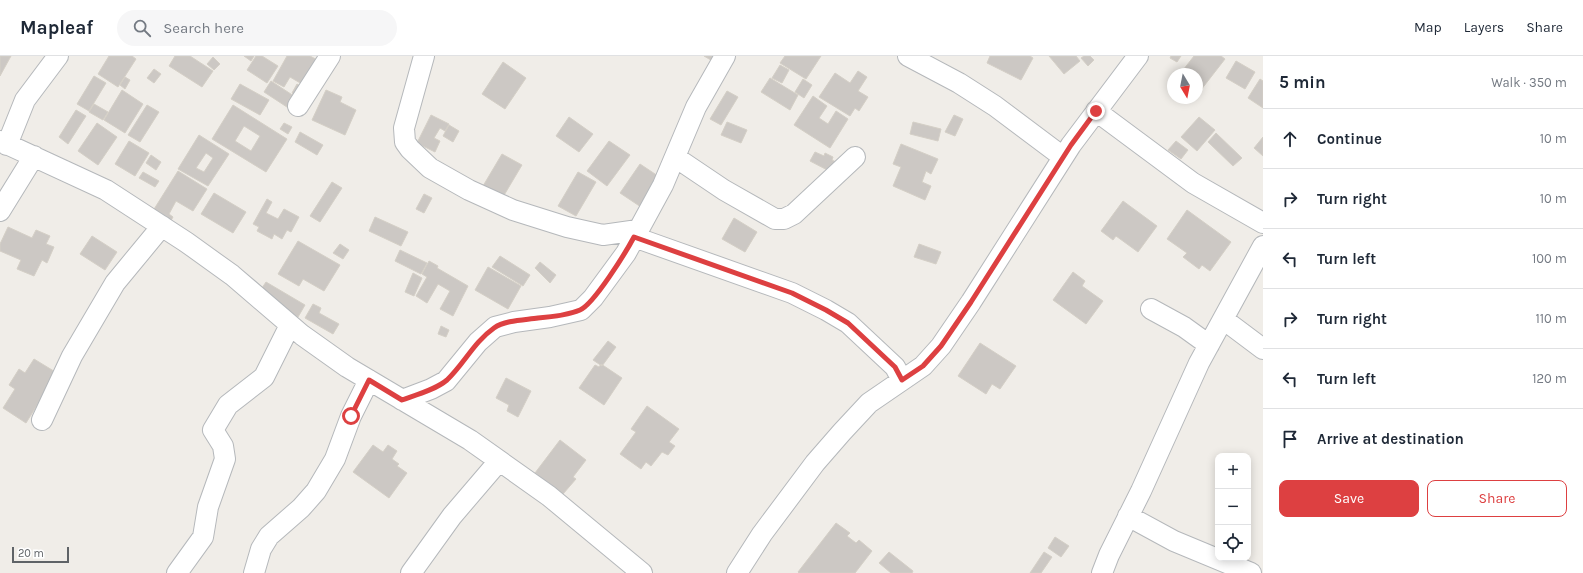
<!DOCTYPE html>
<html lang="en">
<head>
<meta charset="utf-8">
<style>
	:root { --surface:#fff; --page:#f6f6f7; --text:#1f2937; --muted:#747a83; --line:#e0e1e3; --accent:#dd4041 }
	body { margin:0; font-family:Karla,sans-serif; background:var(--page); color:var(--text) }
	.controls { position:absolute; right:12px; bottom:12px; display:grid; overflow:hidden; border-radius:8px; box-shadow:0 2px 10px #0003 }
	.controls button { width:36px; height:36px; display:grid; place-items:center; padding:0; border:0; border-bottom:1px solid var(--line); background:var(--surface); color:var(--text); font:20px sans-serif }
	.compass { position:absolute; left:1167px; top:12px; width:36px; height:36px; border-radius:50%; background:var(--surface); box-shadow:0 2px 10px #0003; rotate:170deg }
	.scale { position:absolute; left:12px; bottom:10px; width:57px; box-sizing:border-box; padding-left:4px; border:2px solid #5f6367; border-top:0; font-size:11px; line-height:14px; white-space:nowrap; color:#5f6367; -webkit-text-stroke:3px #fff; paint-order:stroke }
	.stop { position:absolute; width:12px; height:12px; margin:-9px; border:3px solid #dd4041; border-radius:50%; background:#fff }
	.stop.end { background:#dd4041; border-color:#fff; box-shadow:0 1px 4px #0008 }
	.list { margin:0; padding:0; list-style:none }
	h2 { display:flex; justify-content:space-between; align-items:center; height:52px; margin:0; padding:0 16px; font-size:17px }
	h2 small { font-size:13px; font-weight:400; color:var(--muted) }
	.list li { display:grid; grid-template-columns:26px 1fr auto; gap:12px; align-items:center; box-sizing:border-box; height:60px; padding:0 16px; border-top:1px solid var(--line) }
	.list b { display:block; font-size:15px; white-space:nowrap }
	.list em { font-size:13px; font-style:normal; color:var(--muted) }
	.actions { display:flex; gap:8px; padding:12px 16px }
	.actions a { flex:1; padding:9px 0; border:1px solid var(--accent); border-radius:8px; text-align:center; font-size:14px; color:var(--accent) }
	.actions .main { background:var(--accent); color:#fff }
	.icon { flex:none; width:22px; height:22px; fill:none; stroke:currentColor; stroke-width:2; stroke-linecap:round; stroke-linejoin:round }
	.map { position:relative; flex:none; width:1263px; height:517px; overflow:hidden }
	header { display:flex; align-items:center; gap:24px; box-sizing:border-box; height:56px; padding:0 20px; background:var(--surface); border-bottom:1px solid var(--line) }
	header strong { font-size:19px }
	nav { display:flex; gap:22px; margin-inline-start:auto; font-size:14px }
	.search { width:280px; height:36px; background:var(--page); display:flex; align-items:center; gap:10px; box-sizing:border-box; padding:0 14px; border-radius:22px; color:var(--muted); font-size:15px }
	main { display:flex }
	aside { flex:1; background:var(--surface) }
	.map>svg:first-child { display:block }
</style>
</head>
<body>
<header>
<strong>Mapleaf</strong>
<div class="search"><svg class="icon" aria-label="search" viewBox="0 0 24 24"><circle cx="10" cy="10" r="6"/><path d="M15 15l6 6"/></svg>Search here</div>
<nav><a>Map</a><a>Layers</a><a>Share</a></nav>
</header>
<main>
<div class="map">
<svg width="1263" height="517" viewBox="0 0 1263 517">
	<rect width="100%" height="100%" fill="#f0ede8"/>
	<path fill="#ccc8c4" stroke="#d4cfc6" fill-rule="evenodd" d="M0 0H11L0 20Z
		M109 0H132L136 3 118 31 98 18Z
		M175 0H190L213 15 202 31 169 10Z
		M244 0H254L251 5Z
		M256 0H262L278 10 267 27 247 14Z
		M287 0H310L321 6 307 31 290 21 284 31 273 25Z
		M704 0H720L716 7Z
		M785 0H821L806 23 780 7Z
		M990 0H1030L1033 2 1021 24 987 7Z
		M1049 0H1076L1080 5 1064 18Z
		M1084 0H1090L1094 4 1088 10 1081 2Z
		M1171 0H1181L1177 6 1170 2Z
		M1194 0H1221L1225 3 1197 39V18H1180Z
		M213 1 220 8 214 14 207 8Z
		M1236 5 1255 16 1245 33 1226 22Z
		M503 6 526 22 505 53 482 38Z
		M780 9 789 14 782 27 772 22Z
		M154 13 161 18 154 27 147 22Z
		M858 15 867 21 858 35 868 41 859 55 855 52 850 60 819 41 835 17 850 27Z
		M94 20 106 27 89 55 77 48Z
		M125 21 130 24 125 33 120 29Z
		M770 22 798 39 790 54 761 36Z
		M803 23 812 29 804 42 795 36Z
		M1260 23 1263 25V52L1248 42Z
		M271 25 300 44 293 55 264 36Z
		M240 28 269 44 260 59 231 43Z
		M297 28 307 34 302 43 292 37Z
		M122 34 143 48 125 77 104 64Z
		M326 34 342 41 340 46 356 54 345 79 312 64Z
		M727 35 738 41 721 69 710 63Z
		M813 40 827 50 819 62 828 68 836 55 848 63 830 92 794 69Z
		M94 48 108 56 103 64 89 56Z
		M147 49 159 56 140 86 128 79Z
		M233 49 287 83 266 116 212 83ZM244 70 260 80 251 95 235 85Z
		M76 54 86 60 68 88 59 81Z
		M431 59 449 68 445 75 440 72 434 82 440 85 435 96 417 87Z
		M954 59 963 63 955 80 945 76Z
		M569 61 593 78 579 96 556 80Z
		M1199 61 1215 74 1197 95 1181 81Z
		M727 66 747 74 741 87 721 79Z
		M913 66 941 73 938 85 910 78Z
		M97 67 117 81 98 109 78 95Z
		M284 67 292 71 288 78 280 73Z
		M449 69 459 75 453 86 443 80Z
		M300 76 323 89 317 99 295 86Z
		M1216 77 1242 102 1233 110 1208 86Z
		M199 79 229 98 208 130 178 113ZM206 97 213 102 204 116 196 112Z
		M1263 81V100L1254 92Z
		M129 85 149 97 135 120 115 108Z
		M609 85 630 99 607 130 587 115Z
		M1176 85 1188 94 1181 103 1168 94Z
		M901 88 938 103 931 118 926 115 922 126 931 130 925 144 893 130 901 111 893 108Z
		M815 96 824 100 825 97 833 101 832 104 838 107 833 117 810 105Z
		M502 98 522 109 503 141 483 130Z
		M151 99 161 106 156 114 146 107Z
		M640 108 661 122 641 151 620 137Z
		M178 115 207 133 193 155 176 145 169 158 173 161 169 168 151 158Z
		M143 116 159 125 155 131 139 122Z
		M578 116 596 126 576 160 558 150Z
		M332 126 342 132 320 166 310 160Z
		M214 137 246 156 233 177 201 158Z
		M424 138 432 142 424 157 416 153Z
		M267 143 272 146 266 157 278 163 284 153 299 161 291 176 287 174 282 183 274 178 272 183 257 175 259 171 253 168Z
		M1123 145 1157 170 1138 196 1116 180 1113 184 1101 175Z
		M1187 154 1231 186 1210 215 1202 209 1199 213 1183 201 1187 197 1167 183Z
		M375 161 408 176 401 190 369 175Z
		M734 162 757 176 745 196 722 183Z
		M8 171 32 182 36 174 50 180 46 188 54 191 47 207 42 204 34 220 17 213 21 204 0 195V188Z
		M92 180 117 196 105 214 80 198Z
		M298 185 340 209 324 235 303 223 299 230 278 218Z
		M340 188 349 194 343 203 333 197Z
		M919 188 941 196 936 208 914 201Z
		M400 194 427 207 421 218 395 205Z
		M500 200 530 219 523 230 492 211Z
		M429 205 438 210 437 212 468 230 453 260 440 253 450 235 438 228 427 247 416 240 427 221 422 218Z
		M540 206 556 219 550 227 535 212Z
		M488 211 521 230 508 253 475 234Z
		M1073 216 1085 225 1082 230 1103 245 1086 268 1053 244Z
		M413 217 422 222 414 240 405 236Z
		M266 226 305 249 298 261 258 238Z
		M313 248 321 252 319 257 339 268 333 278 305 262Z
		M441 270 449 274 446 281 438 278Z
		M608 285 616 291 602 310 593 304Z
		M980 287 1016 310 1000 333 992 328 986 338 958 320Z
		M34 303 57 317 26 367 3 352 15 333 9 329 19 313 25 317Z
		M601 308 622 322 604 349 579 332 595 309 599 311Z
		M506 322 531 335 518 361 507 355 509 349 496 342Z
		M647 350 679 373 669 386 675 390 668 399 662 396 651 410 646 406 641 413 620 398 636 376 631 373Z
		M560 384 586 404 573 421 576 423 563 438 556 432 550 439 533 426 538 419 535 417Z
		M373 389 383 396 388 389 397 395 392 403 399 408 397 410 407 417 389 442 353 416Z
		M836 467 850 477 847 480 856 487 859 484 872 495 855 517H799L798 516Z
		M1055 481 1069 490 1061 501 1048 492Z
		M889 496 913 515 912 517H891L879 507Z
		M1044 496 1052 501 1041 517H1030Z"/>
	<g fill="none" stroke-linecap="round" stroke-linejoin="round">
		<defs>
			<path id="minor" d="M424 0 404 72 405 86 410 93 430 112 469 134 513 154 567 171 603 179 638 174
				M908 0 959 27 995 50 1063 101
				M298 50 330 0
				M1096 55 1193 127 1263 167
				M0 85 106 134 186 186 232 219 302 279 347 311 470 384 549 440 642 517
				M7 89 25 44 58 0
				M675 101 724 134 775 163H784L794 158 855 101
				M0 155 34 100
				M634 181 792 237 826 254 848 267 895 311 902 324
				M1151 253 1184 271 1209 289
				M1223 263 1263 293
				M402 344 431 333 446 325 478 286 495 271 514 266 550 261 581 254 593 242 626 197 663 129 696 51 725 0
				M42 364 72 300 115 227 162 170
				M1128 460 1174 485 1251 517
				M177 517 203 481 208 451 225 403 223 390 213 374 228 349 264 321 290 269
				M254 517 261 493 269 480 301 452 316 435 335 403 351 360 369 324
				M411 517 452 460 499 405
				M737 517 762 478 815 407 842 376 869 347 923 310 941 290 971 246 1071 89 1138 0
				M1102 517 1109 499 1141 435 1199 307 1263 190"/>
		</defs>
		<use href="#minor" stroke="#b5b8bb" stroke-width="22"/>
		<use href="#minor" stroke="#fff" stroke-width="20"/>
	</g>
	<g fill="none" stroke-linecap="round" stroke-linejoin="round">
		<path stroke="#dd4041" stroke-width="5" d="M351 360 369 324 402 344C416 339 435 334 447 324 464 308 474 286 494 272 505 264 525 264 538 262 551 261 568 259 580 254 594 248 626 196 634 181L792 237 826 254 848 267 895 311 902 324 923 310 941 290 971 246 1071 89 1096 55"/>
	</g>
</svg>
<div class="controls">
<button>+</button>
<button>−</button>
<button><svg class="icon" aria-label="locate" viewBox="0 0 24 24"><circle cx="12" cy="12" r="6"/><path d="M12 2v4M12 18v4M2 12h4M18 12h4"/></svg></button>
</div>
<svg class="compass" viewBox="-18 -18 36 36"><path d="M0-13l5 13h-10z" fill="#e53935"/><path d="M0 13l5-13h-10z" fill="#747a83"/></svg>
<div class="scale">20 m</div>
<div class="stop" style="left:351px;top:360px"></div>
<div class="stop end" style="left:1096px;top:55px"></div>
</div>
<aside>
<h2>5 min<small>Walk · 350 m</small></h2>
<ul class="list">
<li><svg class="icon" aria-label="ahead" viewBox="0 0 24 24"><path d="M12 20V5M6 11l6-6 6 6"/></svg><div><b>Continue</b></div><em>10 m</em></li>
<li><svg class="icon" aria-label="right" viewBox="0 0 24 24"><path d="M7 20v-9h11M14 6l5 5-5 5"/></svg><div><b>Turn right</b></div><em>10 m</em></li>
<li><svg class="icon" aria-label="left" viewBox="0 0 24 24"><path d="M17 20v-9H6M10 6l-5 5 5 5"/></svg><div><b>Turn left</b></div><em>100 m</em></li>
<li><svg class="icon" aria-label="right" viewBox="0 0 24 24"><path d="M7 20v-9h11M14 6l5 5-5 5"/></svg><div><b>Turn right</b></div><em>110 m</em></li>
<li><svg class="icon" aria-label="left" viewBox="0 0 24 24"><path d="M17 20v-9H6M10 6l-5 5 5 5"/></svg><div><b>Turn left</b></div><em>120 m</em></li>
<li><svg class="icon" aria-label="arrive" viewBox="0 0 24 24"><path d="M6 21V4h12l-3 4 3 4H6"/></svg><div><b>Arrive at destination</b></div></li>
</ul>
<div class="actions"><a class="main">Save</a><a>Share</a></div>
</aside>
</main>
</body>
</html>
